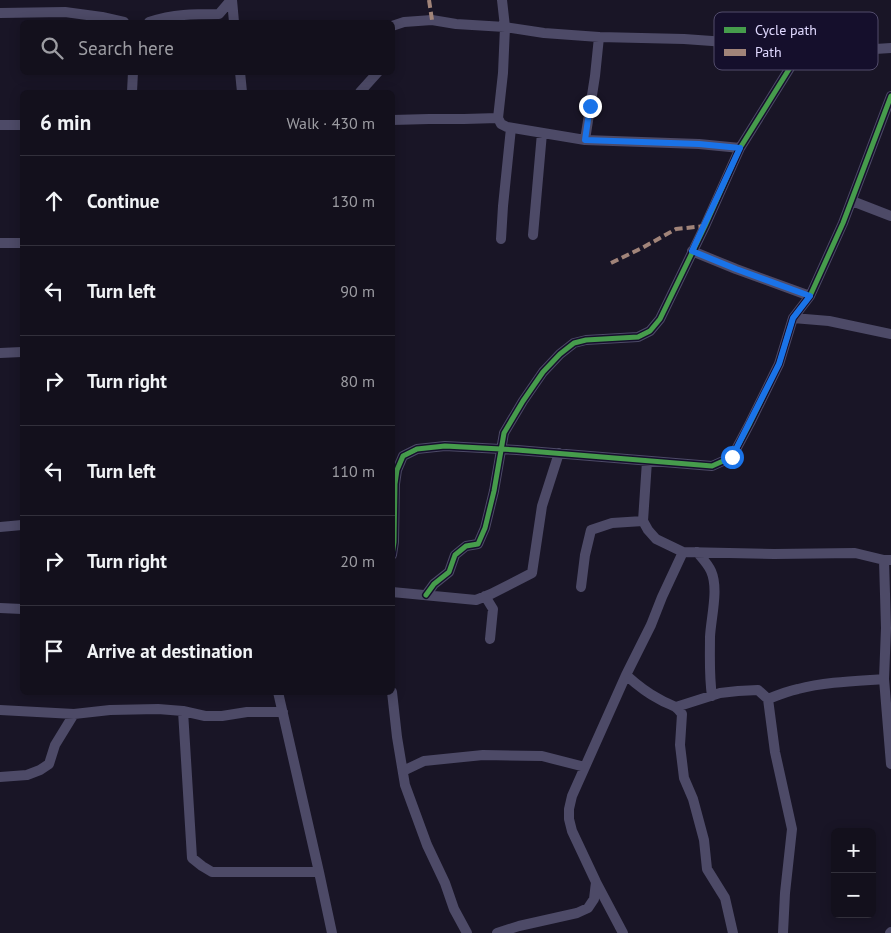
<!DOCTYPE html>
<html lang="en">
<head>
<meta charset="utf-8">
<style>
	:root { --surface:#13101c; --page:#201e29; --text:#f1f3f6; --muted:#9d9da3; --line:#32303b }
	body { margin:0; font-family:"PT Sans",sans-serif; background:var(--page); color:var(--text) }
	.controls { position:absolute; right:15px; bottom:15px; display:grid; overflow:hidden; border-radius:8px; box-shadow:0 2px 12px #0003 }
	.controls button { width:45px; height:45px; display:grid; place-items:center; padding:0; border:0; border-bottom:1px solid var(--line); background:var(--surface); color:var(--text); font:25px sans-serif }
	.stop { position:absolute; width:15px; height:15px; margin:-11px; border:4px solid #1a73e8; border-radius:50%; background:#fff }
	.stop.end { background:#1a73e8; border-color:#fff; box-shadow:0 1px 5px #0008 }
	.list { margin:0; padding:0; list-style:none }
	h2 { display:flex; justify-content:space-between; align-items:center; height:65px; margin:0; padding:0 20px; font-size:21px }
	h2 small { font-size:16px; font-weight:400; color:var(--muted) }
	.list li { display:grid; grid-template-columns:32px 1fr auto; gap:15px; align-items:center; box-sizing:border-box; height:90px; padding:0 20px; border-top:1px solid var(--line) }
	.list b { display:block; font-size:19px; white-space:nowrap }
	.list em { font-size:16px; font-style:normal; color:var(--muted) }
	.icon { flex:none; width:28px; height:28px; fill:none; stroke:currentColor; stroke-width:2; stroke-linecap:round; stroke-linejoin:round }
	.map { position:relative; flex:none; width:891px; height:933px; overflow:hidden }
	.search { position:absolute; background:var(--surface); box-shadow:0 2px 12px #0003; left:20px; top:20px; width:375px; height:55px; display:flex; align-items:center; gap:12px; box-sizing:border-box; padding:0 18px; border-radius:8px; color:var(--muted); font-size:19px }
	.panel { position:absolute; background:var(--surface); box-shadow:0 2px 12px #0003; left:20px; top:90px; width:375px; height:605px; border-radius:8px }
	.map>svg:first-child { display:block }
</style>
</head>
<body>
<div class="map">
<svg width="891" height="933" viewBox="0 0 891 933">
	<rect width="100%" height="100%" fill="#191526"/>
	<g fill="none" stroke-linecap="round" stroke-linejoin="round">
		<path stroke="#4d4a67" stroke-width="10" d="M232 0 234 22
			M502 0 505 27 503 73 498 118 501 124 507 127 585 140 699 144 740 148
			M0 13 65 12 102 17 124 22
			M149 22C174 14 193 14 219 14L231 0
			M392 26 404 22 432 20 456 24 505 27 544 33 599 37 684 39 754 44 801 50 844 51 891 48
			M240 72 242 92
			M132 92 133 72
			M360 92 378 72
			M392 120 429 119H464L498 118
			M0 125H22
			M585 140 595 76 599 37
			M852 201 891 216
			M533 235 542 133
			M501 239 503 206 511 128
			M0 243H22
			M692 251 736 269 810 296
			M793 318 829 321 891 334
			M0 353 22 352
			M647 461 643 521 648 530 656 539 683 552
			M0 527 22 525
			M697 552C702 558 708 564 711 571 719 589 711 617 710 637 710 656 709 676 712 696
			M392 555 394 542 395 484 397 470 403 456 417 449 445 446 517 450 712 466 732 457 750 423 779 364 793 318 810 296 843 223 891 96
			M884 560 886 628 884 679
			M581 587 585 555 591 530 612 523 643 521
			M392 592 476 600 491 594 532 573 542 506 559 453
			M426 595 434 584 449 572 455 555 466 546 478 544 485 528 494 491 504 433 523 401 543 372 560 354 574 343 586 340 638 337 650 331 660 319 705 226 740 148 801 50
			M485 596 493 609 490 639
			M0 608 22 609
			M626 675C636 684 647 693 659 699 670 706 674 703 682 714L680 745 684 778 693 799 704 840 707 869 725 898 733 933
			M278 692 319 872 332 933
			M392 692 397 737 405 785 427 845 445 883 454 909 467 933
			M768 699C778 695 788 691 798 689 825 682 856 681 884 679L891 764
			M676 707 720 693 738 691 758 690 768 699 775 752 792 829 785 893 783 933
			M0 710 74 714 110 710 158 709 183 711 205 716H222L247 712H283
			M183 711 192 858 202 866 212 872H319
			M403 771 424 761 483 755 542 756 585 767
			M0 777 27 775 40 770 49 764 55 745 74 714
			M497 933 519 926 577 913 588 908 594 899 596 882
			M623 933 596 882 572 831 569 819V809L572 796 626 675 651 625 662 597 683 552 774 554 855 553 884 560H891
			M890 933 891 932"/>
		<path stroke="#a18479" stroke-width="4" stroke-dasharray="8 4" stroke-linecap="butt" d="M429 0 432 20
			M611 263 642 248 676 229 705 226"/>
		<defs>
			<path id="cycleway" d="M392 555 394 542 395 484 397 470 403 456 417 449 445 446 517 450 712 466 732 457 750 423 779 364 793 318 810 296 843 223 891 96
				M426 595 434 584 449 572 455 555 466 546 478 544 485 528 494 491 504 433 523 401 543 372 560 354 574 343 586 340 638 337 650 331 660 319 705 226 740 148 801 50"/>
		</defs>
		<use href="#cycleway" stroke="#150f2c" stroke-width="8"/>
		<use href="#cycleway" stroke="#469c4c" stroke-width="5"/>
	</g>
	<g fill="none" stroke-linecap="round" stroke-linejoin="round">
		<path stroke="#1a73e8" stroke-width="6" d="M590 106 585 140 699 144 740 148 692 251 736 269 810 296 793 318 779 364 732 457"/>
	</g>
	<rect x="714" y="12" width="164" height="58" rx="8" fill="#150f2c" stroke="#524c6b" stroke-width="1"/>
	<rect x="724" y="27" width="22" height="6" fill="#469c4c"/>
	<rect x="724" y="49" width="22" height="7" fill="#a18479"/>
	<g font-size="14" fill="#e0d9ff">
		<text x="755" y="35">Cycle path</text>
		<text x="755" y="57">Path</text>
	</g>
</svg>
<div class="controls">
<button>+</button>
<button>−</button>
</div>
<div class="stop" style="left:732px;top:457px"></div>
<div class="stop end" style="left:590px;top:106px"></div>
<div class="search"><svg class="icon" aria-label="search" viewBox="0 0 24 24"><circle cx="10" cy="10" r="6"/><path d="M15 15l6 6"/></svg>Search here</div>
<section class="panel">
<h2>6 min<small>Walk · 430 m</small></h2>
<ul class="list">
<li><svg class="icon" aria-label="ahead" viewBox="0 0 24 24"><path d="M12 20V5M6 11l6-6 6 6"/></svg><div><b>Continue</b></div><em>130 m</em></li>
<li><svg class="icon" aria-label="left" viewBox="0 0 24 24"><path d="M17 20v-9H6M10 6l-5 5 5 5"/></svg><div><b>Turn left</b></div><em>90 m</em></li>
<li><svg class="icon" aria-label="right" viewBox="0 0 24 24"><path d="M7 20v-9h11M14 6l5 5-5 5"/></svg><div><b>Turn right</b></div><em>80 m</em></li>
<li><svg class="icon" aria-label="left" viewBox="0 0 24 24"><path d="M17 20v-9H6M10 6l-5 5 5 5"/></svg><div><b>Turn left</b></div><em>110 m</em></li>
<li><svg class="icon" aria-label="right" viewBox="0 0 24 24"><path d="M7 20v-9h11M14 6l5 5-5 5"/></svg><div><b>Turn right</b></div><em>20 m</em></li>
<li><svg class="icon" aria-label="arrive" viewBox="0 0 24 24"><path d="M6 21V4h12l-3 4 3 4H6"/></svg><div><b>Arrive at destination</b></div></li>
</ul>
</section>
</div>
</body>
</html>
